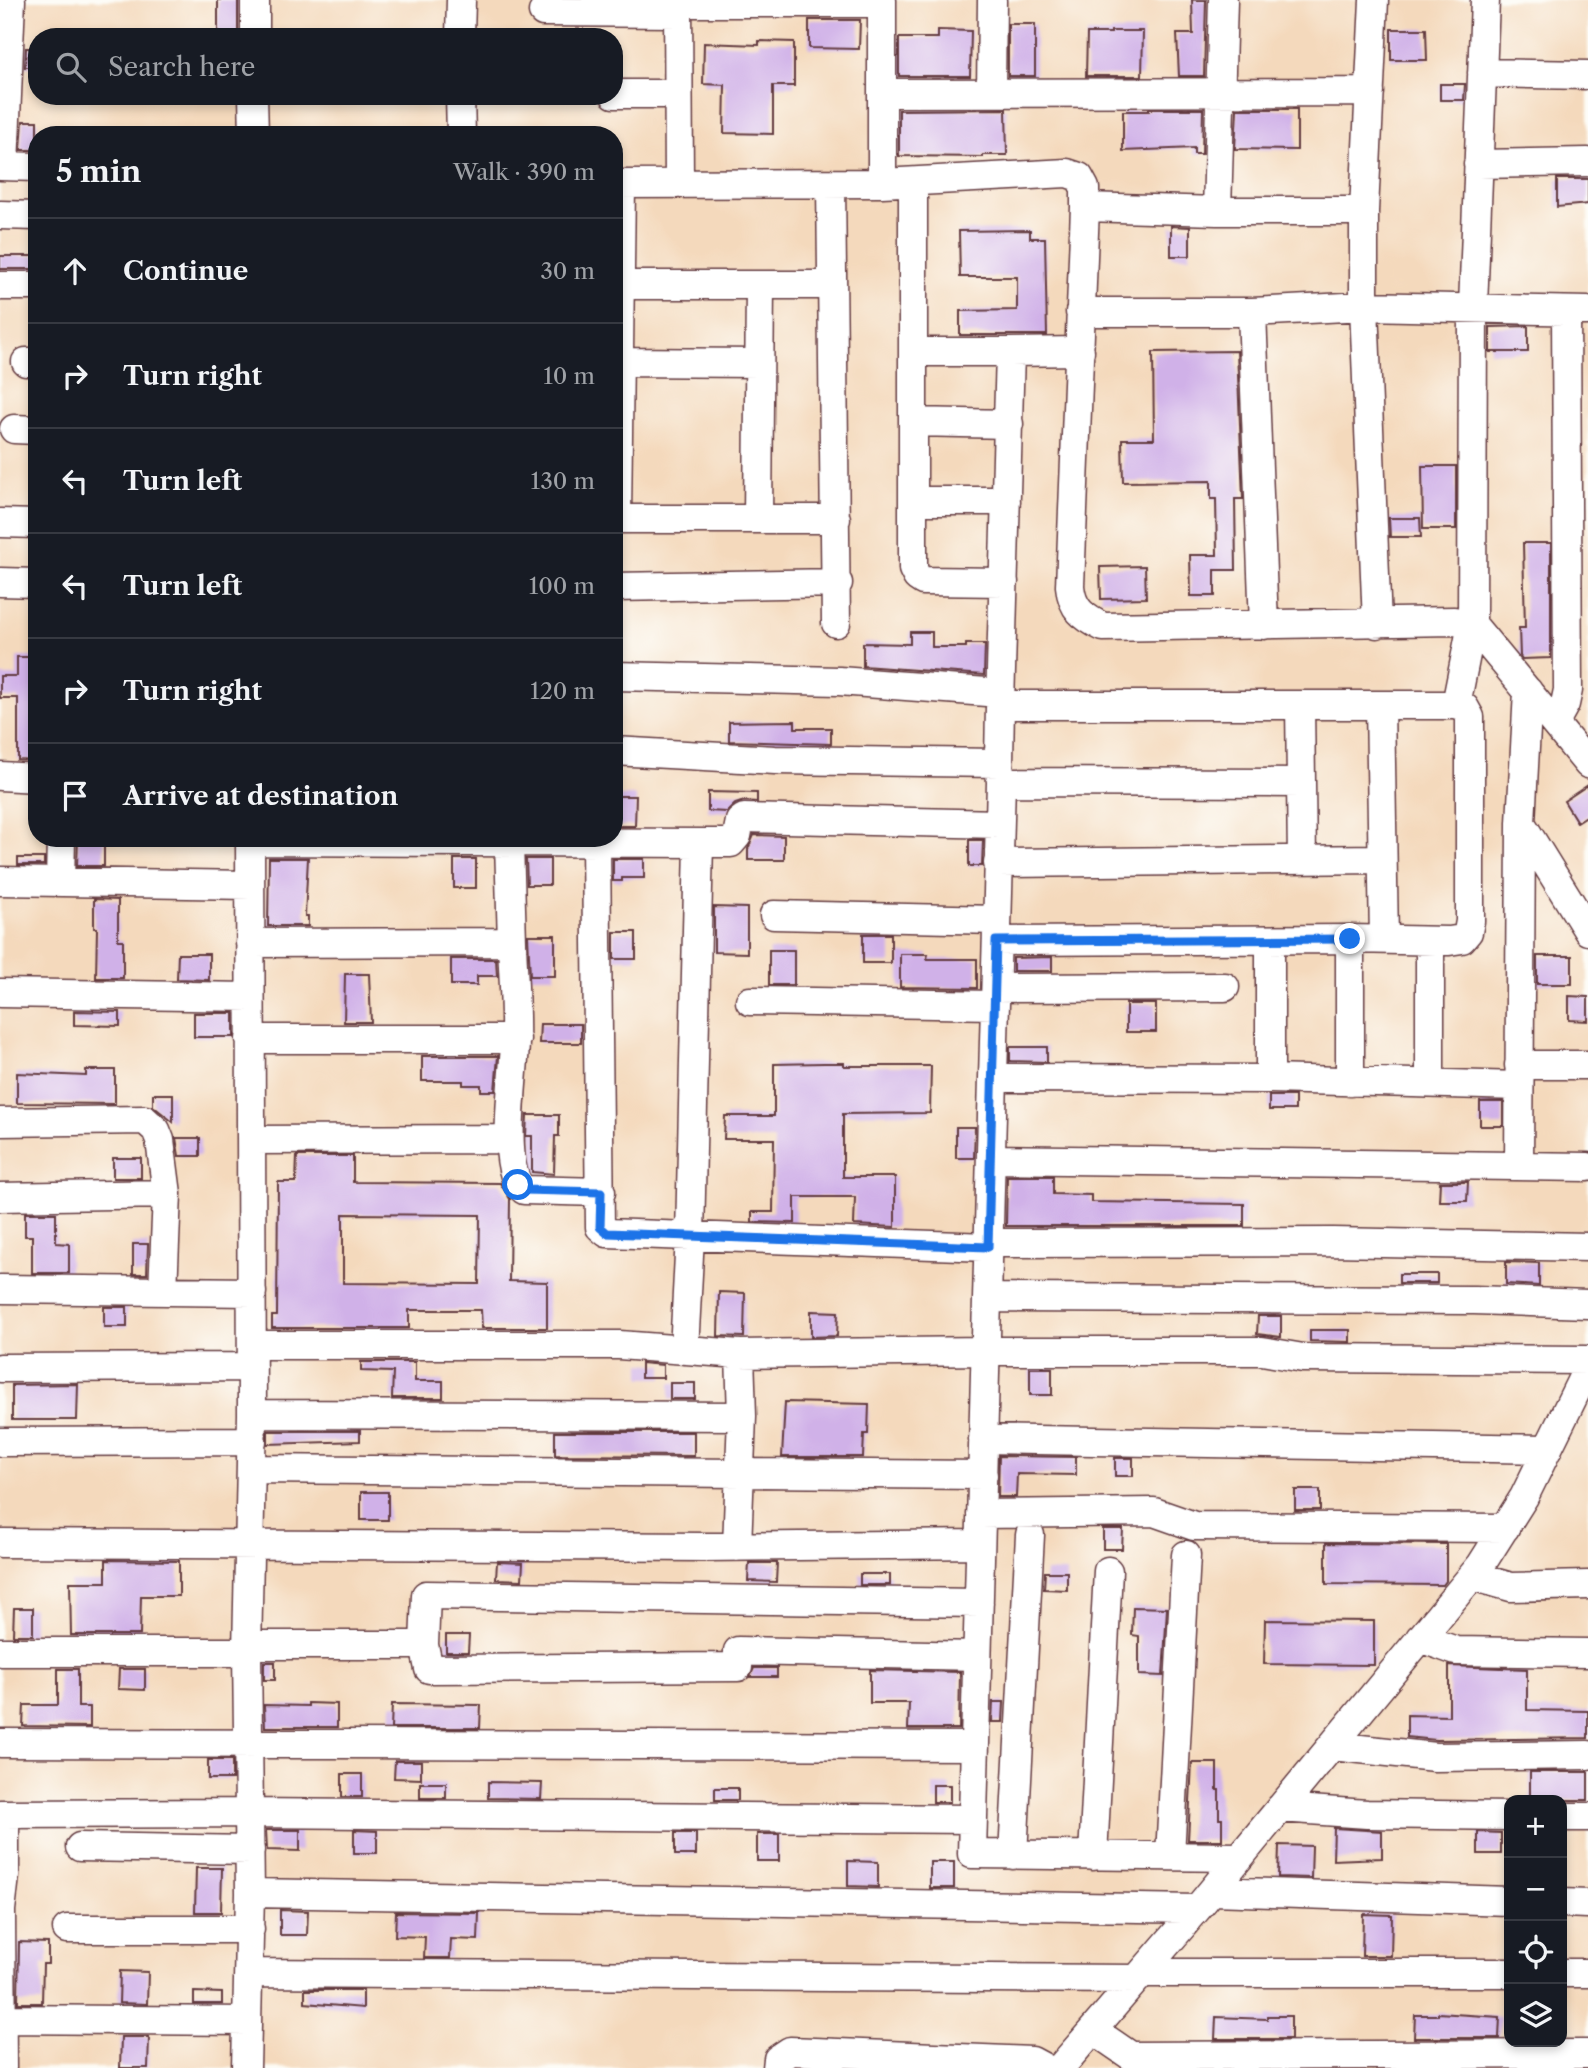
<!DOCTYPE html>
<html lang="en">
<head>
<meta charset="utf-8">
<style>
	:root { --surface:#171b24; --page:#242831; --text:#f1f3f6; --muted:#9ea1a6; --line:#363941 }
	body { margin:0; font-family:"Libre Caslon Text",serif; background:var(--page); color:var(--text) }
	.controls { position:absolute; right:21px; bottom:21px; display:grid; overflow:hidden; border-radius:14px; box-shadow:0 4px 10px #0003 }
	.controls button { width:63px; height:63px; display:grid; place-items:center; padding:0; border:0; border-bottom:2px solid var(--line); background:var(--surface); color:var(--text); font:35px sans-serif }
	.stop { position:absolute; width:21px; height:21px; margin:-16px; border:5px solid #1a73e8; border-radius:50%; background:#fff }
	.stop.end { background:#1a73e8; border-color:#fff; box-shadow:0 2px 7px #0008 }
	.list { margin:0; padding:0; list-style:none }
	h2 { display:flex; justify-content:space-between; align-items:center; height:91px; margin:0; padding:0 28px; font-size:30px }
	h2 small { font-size:23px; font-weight:400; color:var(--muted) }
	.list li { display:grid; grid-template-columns:46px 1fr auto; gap:21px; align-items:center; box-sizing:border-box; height:105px; padding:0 28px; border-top:2px solid var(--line) }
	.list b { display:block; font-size:26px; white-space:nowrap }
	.list em { font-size:23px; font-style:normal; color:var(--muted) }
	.icon { flex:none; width:38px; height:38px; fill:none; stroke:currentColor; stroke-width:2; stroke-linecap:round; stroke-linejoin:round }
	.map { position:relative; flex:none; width:1588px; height:2068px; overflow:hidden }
	.search { position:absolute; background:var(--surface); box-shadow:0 4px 10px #0003; left:28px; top:28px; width:595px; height:77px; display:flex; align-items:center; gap:18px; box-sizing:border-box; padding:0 24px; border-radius:28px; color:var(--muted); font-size:26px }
	.panel { position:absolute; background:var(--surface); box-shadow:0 4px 10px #0003; left:28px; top:126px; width:595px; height:721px; border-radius:28px }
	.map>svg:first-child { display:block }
</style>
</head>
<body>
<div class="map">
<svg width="1588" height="2068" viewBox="0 0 1588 2068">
	<rect width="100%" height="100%" fill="#fdfcf7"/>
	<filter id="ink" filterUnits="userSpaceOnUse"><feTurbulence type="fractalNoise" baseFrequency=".0143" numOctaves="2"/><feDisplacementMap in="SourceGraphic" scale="14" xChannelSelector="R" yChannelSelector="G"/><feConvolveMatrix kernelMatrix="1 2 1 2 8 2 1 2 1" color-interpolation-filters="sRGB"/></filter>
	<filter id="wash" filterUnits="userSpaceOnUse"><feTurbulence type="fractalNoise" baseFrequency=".00686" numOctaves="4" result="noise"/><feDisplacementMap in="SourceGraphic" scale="28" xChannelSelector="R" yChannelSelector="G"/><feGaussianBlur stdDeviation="1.57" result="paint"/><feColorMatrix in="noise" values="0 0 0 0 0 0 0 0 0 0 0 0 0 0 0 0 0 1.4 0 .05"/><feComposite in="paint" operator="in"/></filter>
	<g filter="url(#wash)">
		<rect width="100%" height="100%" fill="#f4d9bc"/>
		<g id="blocks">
			<path fill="#d0b1e8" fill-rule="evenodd" d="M218 0H238V37H218Z
				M1192 0H1206L1204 76H1179L1177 34H1193Z
				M809 20H860L859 49 809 48Z
				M1008 24H1035V76H1008Z
				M1391 29H1426L1427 60H1391Z
				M938 30 971 31 970 76H899V38H938Z
				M1111 31H1143L1142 76H1086L1087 33H1111Z
				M759 41 794 42V86H773V134L724 133 725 85 703 84 704 43 759 45Z
				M26 48H37V67H25Z
				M1440 84H1465L1464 100H1440Z
				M1006 109 1007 155H983V157L899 156V110Z
				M1149 109H1203L1202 154H1194V148L1123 151V111H1149Z
				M1237 109H1297V150L1235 149Z
				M23 121H37V150H21Z
				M1557 179H1588V204L1557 207Z
				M1171 226 1190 227V256H1171Z
				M1030 230V238H1045L1047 335H960V311L1017 310V277H960L959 231Z
				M0 256H37V269H0Z
				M1528 326V352H1490V327Z
				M1237 351 1243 499H1235L1236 570H1215V596H1191L1190 555H1217L1216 499H1211V481L1123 482 1122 439H1154L1153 352Z
				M1422 466H1456V529H1423Z
				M1389 518H1420L1421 537H1390Z
				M1523 543H1551V658L1522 659 1520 656 1519 628H1525Z
				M1145 566 1146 598 1101 599 1100 567Z
				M910 632H932V647H966V644H985L984 675 863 666V643L910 644Z
				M17 657H37V761L18 760V698H0V676H17Z
				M795 721V728H831V744L729 741V722Z
				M1588 785V815L1577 822 1564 801Z
				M708 792 757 793V802L744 801 735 804 727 812 708 811Z
				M614 796H636L635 826H614Z
				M754 835 784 836V860H748V849Z
				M78 838H104V866H77Z
				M969 840H983L982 866H969Z
				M18 858H44V865H18Z
				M269 858H308L305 916H308V926H268Z
				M454 859H476V888H454Z
				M526 859H550V885H527Z
				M613 859H644V878H622V881H613Z
				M94 899 118 900V940H123V978H96L97 928H94Z
				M714 907 747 908V953L714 952Z
				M614 932H636V959H614Z
				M863 934H891V963H863Z
				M528 935H555V976H530Z
				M769 950H794V985H769Z
				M178 954H209V980L177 979Z
				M900 954H928L927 959H977V988L900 987Z
				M1537 956H1572V984H1537Z
				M1052 957V971H1013V958Z
				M451 959H496L497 976H477V985H451Z
				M345 974H369L371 1022H344Z
				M1569 996 1588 997V1021L1569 1020Z
				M1126 1004H1156V1032H1126Z
				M74 1011 120 1012V1026L74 1025Z
				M194 1013H234V1037H194Z
				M540 1024H581V1043H539Z
				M1010 1047H1047V1062L1010 1061Z
				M422 1056H498L495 1091H481V1085H463V1081H422Z
				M824 1063H844V1066H931L930 1113 843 1114V1177H895V1227L854 1225 855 1197H795V1223L752 1222V1212H773L774 1139H724L725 1116H774V1064Z
				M86 1070H115V1104L17 1103V1073L86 1076Z
				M153 1094H173V1122L153 1106Z
				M1269 1096H1295V1110H1269Z
				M1480 1102H1503V1126H1480Z
				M527 1115H559V1136H555L554 1174 532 1172V1136H526Z
				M956 1127H975L974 1158H956Z
				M176 1138H200V1156H179Z
				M297 1156H353V1182L500 1183 510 1199 509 1281 547 1282V1328H482L481 1310H409V1328H272V1316H277L278 1182H296ZM343 1214 480 1215 479 1284 343 1283Z
				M113 1158H141V1178H113Z
				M1007 1176H1053V1194L1091 1195V1202L1244 1204V1226H1006Z
				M1440 1182H1468L1467 1201H1439Z
				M25 1213H56V1243L69 1244V1273H32V1236H25Z
				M133 1244H148L147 1274H133Z
				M1506 1262 1539 1263V1286L1506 1284Z
				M1399 1274H1437V1283H1399Z
				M719 1292 745 1293 744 1337 718 1336Z
				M104 1307H127V1327H104Z
				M811 1311 838 1312 837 1336 811 1337Z
				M1258 1316H1281V1337L1257 1334Z
				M1310 1330H1350V1342L1310 1341Z
				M361 1362H415V1381H443V1398H392L393 1372 361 1371Z
				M641 1363 663 1365V1378H641Z
				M1030 1368H1052V1395H1030Z
				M670 1383H695V1399H670Z
				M78 1384 77 1420H12V1385Z
				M785 1402 869 1404 868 1434H864L863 1457H782Z
				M268 1431H360V1441L268 1444Z
				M555 1432H694V1456L555 1455Z
				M999 1456 1076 1457V1475L1017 1474 1016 1497H998Z
				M1115 1458H1133V1476H1115Z
				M1295 1490H1320V1510H1295Z
				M361 1492H388V1520H361Z
				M1103 1529H1123L1122 1549H1103Z
				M1326 1543 1446 1544V1581L1443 1585 1326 1584Z
				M106 1560 179 1561V1596H141L140 1635H71L70 1582H106Z
				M497 1562 523 1563 522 1580 496 1579Z
				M749 1563H777L776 1582 748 1581Z
				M1045 1572H1067V1590L1044 1589Z
				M860 1574H890V1585H860Z
				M1133 1607 1167 1608 1163 1676 1139 1675V1636L1132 1635Z
				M14 1608H33V1635H13Z
				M1265 1620 1374 1621V1665L1264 1664Z
				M446 1635H469L468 1652H446Z
				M264 1662H275V1680H264Z
				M1449 1666 1527 1669V1710L1588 1711V1738L1436 1740 1407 1737V1715L1449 1716Z
				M754 1668H777V1677H750Z
				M58 1669H78V1707H90V1727L23 1726 24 1705H58Z
				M119 1669H145V1690L118 1689Z
				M870 1670 960 1672 959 1729H908L909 1703H870Z
				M993 1702H1004L1003 1722H992Z
				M308 1703 337 1704V1727H265L264 1705 308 1706Z
				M392 1704 481 1705 480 1728H391Z
				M208 1760H232V1779H208Z
				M395 1761H421V1779L394 1778Z
				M1192 1763H1217V1790H1219V1819H1222V1840H1188Z
				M1530 1772H1588V1800H1530Z
				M342 1774H362V1797H342Z
				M488 1782 542 1783 541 1799 488 1798Z
				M420 1783H446V1798H420Z
				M933 1785H950V1802H933Z
				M715 1788H738V1800H715Z
				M1334 1828 1382 1831V1858L1333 1860Z
				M266 1830H300V1851L267 1850Z
				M354 1830 377 1831V1853H354Z
				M1478 1832 1501 1833V1854H1478Z
				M675 1833H696V1855H675Z
				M757 1834H779V1861H757Z
				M1279 1845 1312 1846 1311 1878 1278 1877Z
				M848 1861 878 1862V1887L848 1886Z
				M930 1862H954V1888H930Z
				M196 1868H222L221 1912H195Z
				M280 1910 308 1911 307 1935H280Z
				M396 1912 479 1913 478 1940 451 1939 450 1958H424L425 1937 395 1936Z
				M1363 1914 1392 1915 1391 1956H1362Z
				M19 1942 48 1943V1964H43L42 2003H18Z
				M120 1971 148 1972 147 2004 119 2003Z
				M305 1990H363V2008L305 2003Z
				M194 1992 222 1993V2004H194Z
				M1438 2013 1500 2017 1499 2038H1414L1415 2015H1438Z
				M1267 2016H1291V2039H1215L1216 2017 1267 2019Z
				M121 2037H149L148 2068H120Z"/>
		</g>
	</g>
	<g filter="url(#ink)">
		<use href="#blocks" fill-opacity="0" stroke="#643b41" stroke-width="2"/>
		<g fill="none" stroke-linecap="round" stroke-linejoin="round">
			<defs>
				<path id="minor" d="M255 0V37
					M678 0 679 184
					M1374 0 1364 211V306L1377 624
					M678 3H882
					M543 12 678 13
					M460 37 461 0
					M1482 73 1588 75
					M882 93 1370 92
					M991 93 992 0
					M614 94H678
					M253 96 254 135
					M460 96 461 135
					M1478 164 1588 162
					M0 166 37 167
					M4 166 11 0
					M913 182V352H1010
					M882 183V0
					M614 184 882 183 1067 173 1079 177 1085 188V207L1070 586C1072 609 1083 617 1103 627L1454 621 1472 624 1588 764
					M831 184 836 623
					M1085 207 1217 211H1364
					M1217 211 1223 0
					M0 215 37 216
					M620 285H832
					M0 286H37
					M1080 312H1252L1364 306 1588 311
					M1252 312 1264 625
					M1080 351 1010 352 1000 705 999 763 1001 782 972 1854 1240 1857
					M913 352V569L917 577 923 581 1004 582
					M26 362H37
					M619 362 759 363
					M913 422 1009 424
					M14 429 37 430
					M913 501H1006
					M614 519H836
					M617 519 621 184
					M758 519 760 285
					M0 523 37 524
					M0 582 37 583
					M614 587 838 583
					M614 676 839 681 1000 693
					M1300 705 1302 860
					M1380 705 1384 939
					M1456 705 1472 624 1473 307 1485 0
					M1555 722 1565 704 1568 690 1566 311
					M614 751 775 760 999 763
					M0 776 37 778
					M1001 782 1301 783
					M1521 823 1588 931
					M250 841 699 843 690 1236 684 1350
					M509 843 512 942
					M596 843 600 1227 607 1233 988 1247
					M699 843H731L737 836 740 821 744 818 999 824
					M998 863 1381 859
					M0 881 250 885
					M60 882 61 838
					M774 915 997 920
					M1270 940V1079
					M997 941 1350 939 1449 941 1462 939 1468 932 1470 921V717L1465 708 1456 705H1000
					M1430 941V1083
					M250 943 512 942C513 975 516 1008 515 1041 515 1072 498 1171 524 1190L601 1192
					M996 988 1225 987
					M0 993 250 997
					M750 1001 995 1005
					M250 1039H516
					M1519 1065H1588
					M993 1078 1270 1079 1519 1086
					M1350 1082V939
					M0 1122 145 1120 156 1130 160 1140 167 1194 163 1291
					M251 1140 509 1139
					M991 1159 1588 1167
					M1519 1166 1521 823 1528 691
					M0 1197 167 1194
					M988 1243 1333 1242 1588 1247
					M0 1289 252 1292
					M987 1298 1474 1300 1588 1304
					M252 1345H619L740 1354 986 1351H1262L1303 1358 1588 1360
					M0 1368 252 1367
					M252 1414 742 1416
					M983 1439 1548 1449
					M0 1442 252 1441
					M252 1469 983 1475
					M981 1514 1154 1512 1194 1526 1505 1528
					M0 1543 705 1547 980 1544
					M737 1547 742 1416 740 1354
					M1472 1576 1511 1587 1588 1585
					M1420 1638 1456 1651 1588 1653
					M248 1645H424L429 1669 738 1667V1651L977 1656
					M424 1645 426 1595 979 1603
					M0 1652H247
					M0 1743 975 1746
					M1332 1746 1435 1757 1588 1755
					M1280 1808 1367 1814 1509 1816
					M0 1814 248 1813 973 1819
					M1562 1817H1588
					M80 1847 250 1850
					M1013 1855 1030 1535
					M1093 1856 1108 1571
					M1170 1856 1186 1555
					M1212 1891 1509 1901
					M250 1893 1197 1909
					M1562 1903 1588 1904
					M67 1929H250
					M249 1973 1137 1979
					M1142 1973H1509
					M1562 1973H1588
					M1 2019 247 2021
					M1093 2030 1131 2056 1588 2054
					M2 2068 1 1910 5 1876V1814
					M246 2068 250 1893 247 1652 252 1414 250 838
					M777 2068 778 2059 790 2051 1032 2061 1045 2068
					M1060 2068 1197 1909 1481 1565 1524 1497 1588 1367"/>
			</defs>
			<use href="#minor" stroke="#643b41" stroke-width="31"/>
			<use href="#minor" stroke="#fff" stroke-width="28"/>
		</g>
	</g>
	<g fill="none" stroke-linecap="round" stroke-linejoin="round" filter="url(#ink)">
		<path stroke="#1a73e8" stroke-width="9" d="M518 1185 524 1190 601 1192 600 1227 607 1233 988 1247 996 941 1350 939"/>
	</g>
</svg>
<div class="controls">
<button>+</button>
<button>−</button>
<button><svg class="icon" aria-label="locate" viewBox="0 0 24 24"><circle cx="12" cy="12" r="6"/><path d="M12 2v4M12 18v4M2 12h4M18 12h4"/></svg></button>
<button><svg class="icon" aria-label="layers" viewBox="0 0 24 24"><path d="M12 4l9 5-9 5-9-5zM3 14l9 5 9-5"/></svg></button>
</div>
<div class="stop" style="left:518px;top:1185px"></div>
<div class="stop end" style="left:1350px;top:939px"></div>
<div class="search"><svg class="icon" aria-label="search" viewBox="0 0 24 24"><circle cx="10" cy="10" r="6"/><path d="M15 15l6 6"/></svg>Search here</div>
<section class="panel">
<h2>5 min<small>Walk · 390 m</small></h2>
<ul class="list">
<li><svg class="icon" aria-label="ahead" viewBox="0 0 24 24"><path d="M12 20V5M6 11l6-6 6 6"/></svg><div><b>Continue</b></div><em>30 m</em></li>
<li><svg class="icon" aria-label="right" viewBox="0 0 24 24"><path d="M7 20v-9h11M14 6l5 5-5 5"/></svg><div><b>Turn right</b></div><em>10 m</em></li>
<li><svg class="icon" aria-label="left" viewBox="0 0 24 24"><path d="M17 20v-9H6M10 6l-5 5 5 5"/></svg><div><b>Turn left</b></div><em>130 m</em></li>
<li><svg class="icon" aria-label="left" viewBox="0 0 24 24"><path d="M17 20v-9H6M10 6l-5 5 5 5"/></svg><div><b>Turn left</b></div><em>100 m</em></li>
<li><svg class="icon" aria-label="right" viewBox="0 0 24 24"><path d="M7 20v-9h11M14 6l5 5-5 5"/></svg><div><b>Turn right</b></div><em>120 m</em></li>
<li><svg class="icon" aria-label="arrive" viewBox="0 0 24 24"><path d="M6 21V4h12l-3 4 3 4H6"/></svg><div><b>Arrive at destination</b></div></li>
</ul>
</section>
</div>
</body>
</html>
